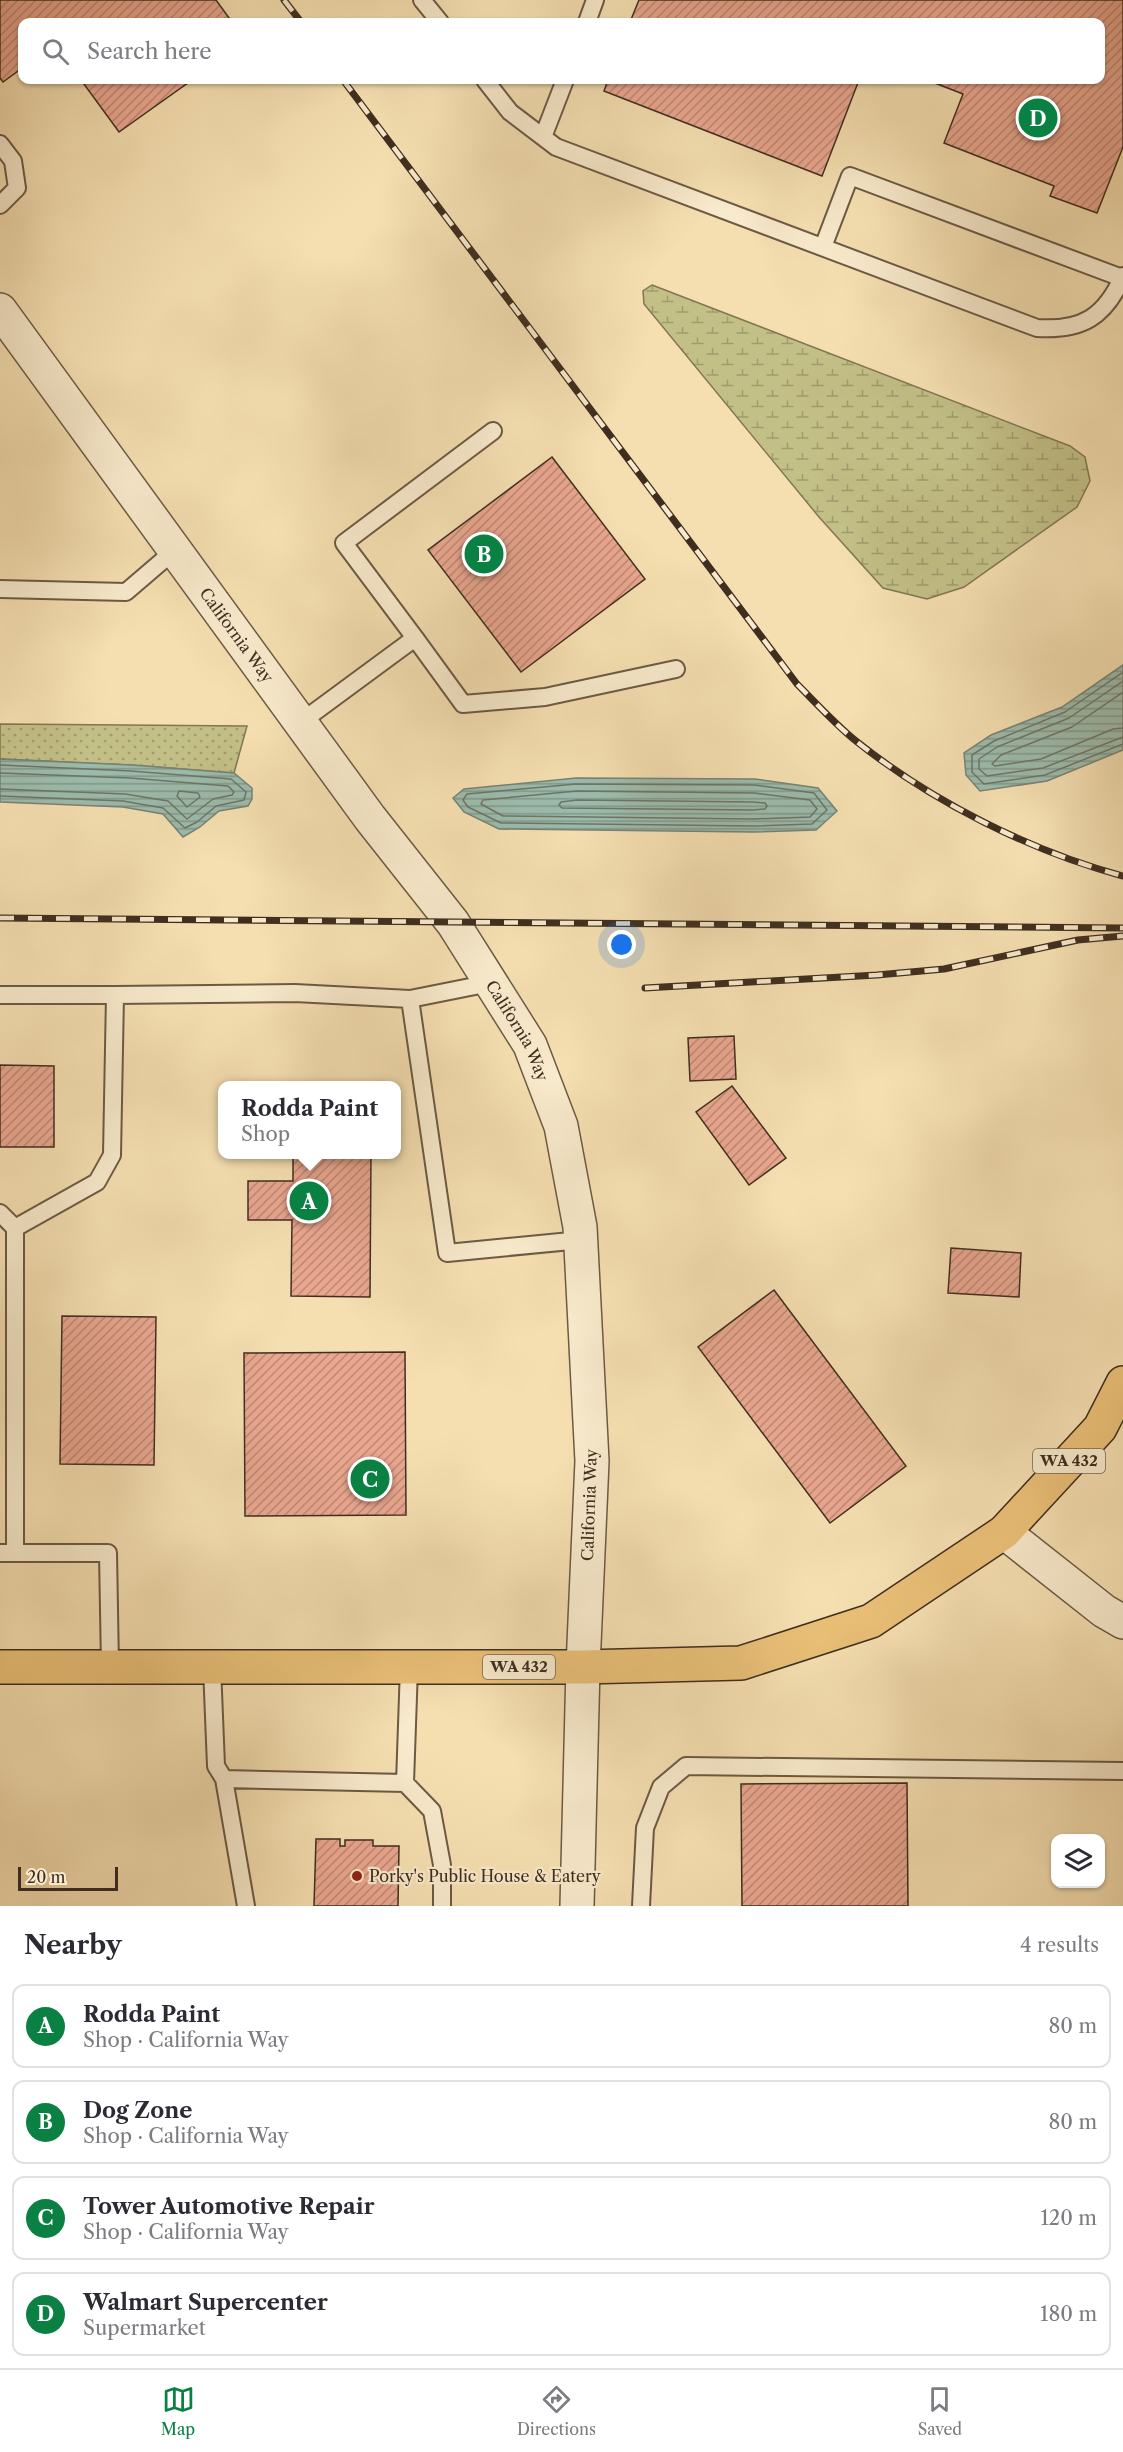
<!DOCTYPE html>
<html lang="en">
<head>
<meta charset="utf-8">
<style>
	:root { --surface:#fff; --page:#f2f2f3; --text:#2b2b33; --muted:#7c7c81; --line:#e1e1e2; --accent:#0b8043 }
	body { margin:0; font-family:"Libre Caslon Text",serif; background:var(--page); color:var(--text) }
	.controls { position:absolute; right:18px; bottom:18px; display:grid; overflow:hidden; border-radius:12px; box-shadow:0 2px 4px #0004 }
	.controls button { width:54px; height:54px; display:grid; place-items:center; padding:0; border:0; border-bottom:2px solid var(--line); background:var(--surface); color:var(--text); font:30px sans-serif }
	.scale { position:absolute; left:18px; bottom:15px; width:100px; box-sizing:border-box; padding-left:6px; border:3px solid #3f2e20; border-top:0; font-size:16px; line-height:21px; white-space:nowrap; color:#3f2e20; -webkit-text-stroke:4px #f8eacc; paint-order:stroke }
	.you { position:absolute; left:622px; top:945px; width:21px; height:21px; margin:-15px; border:4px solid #fff; border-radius:50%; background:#1a73e8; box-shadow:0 0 0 9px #1a73e833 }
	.badge { display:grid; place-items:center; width:39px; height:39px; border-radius:50%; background:var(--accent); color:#fff; font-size:20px; font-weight:700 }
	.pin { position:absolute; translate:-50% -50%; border:3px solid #fff; box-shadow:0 2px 6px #0006 }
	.popup { position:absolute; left:218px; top:1081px; width:183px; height:78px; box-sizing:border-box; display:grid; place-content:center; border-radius:12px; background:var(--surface); filter:drop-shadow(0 2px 4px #0005); font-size:20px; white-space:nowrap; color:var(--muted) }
	.popup b { font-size:22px; color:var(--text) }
	.popup::after { content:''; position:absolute; left:50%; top:100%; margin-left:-12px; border:12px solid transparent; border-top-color:var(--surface) }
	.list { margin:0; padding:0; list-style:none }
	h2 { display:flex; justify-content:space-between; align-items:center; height:78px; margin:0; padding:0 24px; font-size:26px }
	h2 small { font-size:20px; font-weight:400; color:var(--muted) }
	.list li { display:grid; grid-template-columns:39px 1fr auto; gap:18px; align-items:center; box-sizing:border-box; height:84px; margin:0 12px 12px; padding:0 12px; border:2px solid var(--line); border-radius:12px }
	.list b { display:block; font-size:22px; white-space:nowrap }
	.list p { margin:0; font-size:20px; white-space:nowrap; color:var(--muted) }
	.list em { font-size:20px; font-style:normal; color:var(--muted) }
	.icon { flex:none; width:33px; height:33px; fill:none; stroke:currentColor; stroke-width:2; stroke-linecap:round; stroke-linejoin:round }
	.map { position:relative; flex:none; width:1123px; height:1906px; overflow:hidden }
	.search { position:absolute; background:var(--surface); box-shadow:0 2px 4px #0004; left:18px; right:18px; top:18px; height:66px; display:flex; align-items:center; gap:15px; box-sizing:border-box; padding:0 21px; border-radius:12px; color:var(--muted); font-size:22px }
	.sheet { height:462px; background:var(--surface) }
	nav { display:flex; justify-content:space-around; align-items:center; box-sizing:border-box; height:84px; border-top:2px solid var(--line); background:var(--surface); font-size:16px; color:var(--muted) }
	nav a { display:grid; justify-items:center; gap:3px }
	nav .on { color:var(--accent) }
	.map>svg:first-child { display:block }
</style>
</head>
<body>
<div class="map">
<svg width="1123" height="1906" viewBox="0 0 1123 1906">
	<defs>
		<pattern id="grass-dots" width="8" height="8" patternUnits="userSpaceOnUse" patternTransform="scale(1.5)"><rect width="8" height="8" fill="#c3c087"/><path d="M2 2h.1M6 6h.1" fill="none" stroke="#a09c6e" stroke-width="1.8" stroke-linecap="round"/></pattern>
		<pattern id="wetland-marsh" width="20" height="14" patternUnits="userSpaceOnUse" patternTransform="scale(1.5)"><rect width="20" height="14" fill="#c3c087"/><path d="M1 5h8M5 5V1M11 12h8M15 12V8" fill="none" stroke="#a09c6e"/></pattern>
		<pattern id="water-rules" width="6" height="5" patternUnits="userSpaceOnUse" patternTransform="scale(1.5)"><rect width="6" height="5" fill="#9cbcad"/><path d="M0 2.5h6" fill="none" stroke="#81998c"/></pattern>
		<pattern id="building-hatch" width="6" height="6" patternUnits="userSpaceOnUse" patternTransform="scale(1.5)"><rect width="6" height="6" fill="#eaa790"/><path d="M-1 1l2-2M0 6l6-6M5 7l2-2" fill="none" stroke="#bf8875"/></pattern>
	</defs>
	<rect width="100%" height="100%" fill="#f5dfb1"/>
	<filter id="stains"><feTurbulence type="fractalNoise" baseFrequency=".00333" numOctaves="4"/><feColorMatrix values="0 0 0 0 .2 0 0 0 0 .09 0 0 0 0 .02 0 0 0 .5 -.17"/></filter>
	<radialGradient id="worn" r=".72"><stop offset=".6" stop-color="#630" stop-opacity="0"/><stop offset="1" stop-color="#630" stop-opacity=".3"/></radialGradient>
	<path fill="url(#grass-dots)" stroke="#817754" stroke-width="1.5" d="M0 724 247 726 234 773 131 765 0 759Z"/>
	<path fill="url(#wetland-marsh)" stroke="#817754" stroke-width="1.5" d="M652 285 1070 446 1085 457 1090 481 1077 507 964 587 927 599 883 588 819 517 644 304 643 291Z"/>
	<path fill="url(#water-rules)" stroke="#778375" stroke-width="1.5" d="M1123 665V750L1047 781 980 791 966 775 964 753 991 735 1062 707Z
		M0 759 131 765 234 773 252 788V799L248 806 219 811 200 827 183 837 163 814 123 807 0 802Z
		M576 778 755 779 818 788 837 811 816 830 753 832 499 829 464 812 453 798 464 789Z"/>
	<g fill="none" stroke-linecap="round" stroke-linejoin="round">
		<path stroke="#6e7566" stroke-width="1.5" d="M1123 672 1065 712 994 741 972 755V772L984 784 1045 775 1123 744
			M1123 681 1069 718 997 747 979 759V769L987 776 1043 768 1123 737
			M1123 692 1072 727 1001 755 992 764 995 766 1041 759 1113 729 1123 728
			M0 765 131 771 231 779 246 792 244 800 216 806 197 822 185 828 163 808 123 801 0 796
			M0 773 130 778 228 786 234 792 232 795 213 799 187 819 168 801 125 794 0 789
			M576 784 754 785 814 793 827 810 812 824 753 826 501 823 468 807 463 800 467 794Z
			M179 791 198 793 200 797 187 807 177 796Z
			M577 791 754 793 810 800 817 809 810 817 753 819 503 816 481 804 483 800Z
			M577 800 753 802 765 803 767 806 765 809 753 810 562 808 559 805 561 802Z"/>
	</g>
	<path fill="url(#building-hatch)" stroke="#3f2e20" stroke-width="1.5" d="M0 0H216L232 22H22V68L3 82 0 78Z
		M639 0H1123V147L1097 213 1050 196 1054 186 944 143 963 94 927 80H1100V22H630Z
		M81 80H192L119 132Z
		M608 80H859L822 176 604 91Z
		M552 457 645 579 521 672 428 550Z
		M734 1036 736 1079 690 1081 688 1038Z
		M0 1065 54 1066V1147H0Z
		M732 1086 786 1158 749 1185 696 1112Z
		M293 1154H371L370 1297 291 1296 292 1220H248V1181H293Z
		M951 1248 1021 1253 1019 1297 948 1293Z
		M774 1290 906 1466 830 1523 698 1347Z
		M62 1316 156 1317 154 1465 60 1464Z
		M405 1352 406 1515 245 1516 244 1353Z
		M907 1783 908 1906H742L741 1784Z
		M316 1839H340V1846H345V1840H373V1846H399L398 1906H314Z"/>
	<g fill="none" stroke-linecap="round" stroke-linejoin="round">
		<defs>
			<path id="service" d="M422 0 440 22
				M587 22 595 0
				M485 80 510 112 556 147 1037 328C1082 331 1105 317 1123 276
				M543 137 565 80
				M0 144 13 161 17 188 0 205
				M823 247 850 176 1122 278
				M0 589 126 592 175 550
				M415 638 463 704 545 697 676 669
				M301 722 415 638 344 543 493 431
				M0 995H115
				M410 999 447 1253 581 1240
				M0 1213 15 1228V1553
				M15 1228 97 1182 112 1155 115 995 295 993 410 999 490 983
				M0 1553H108L110 1667
				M212 1667 216 1766 224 1779 405 1783 409 1667
				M224 1779 246 1906
				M405 1783 432 1811 442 1865V1906
				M641 1906 645 1828 661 1787 686 1766 1123 1771"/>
			<path id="minor" d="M1004 1532 1104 1611 1123 1622"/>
			<g id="tertiary">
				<path id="s1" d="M0 310 370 818 453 923 530 1045 561 1126 580 1227 592 1461 583 1667 577 1906"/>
			</g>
			<path id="trunk" d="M0 1667H583L741 1663 871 1621 1004 1532 1100 1428 1123 1383"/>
		</defs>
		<use href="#service" stroke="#6c5a44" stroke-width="20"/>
		<use href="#minor" stroke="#6c5a44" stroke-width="36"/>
		<use href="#tertiary" stroke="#6c5a44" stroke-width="36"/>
		<use href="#trunk" stroke="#3f2e20" stroke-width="36"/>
		<use href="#service" stroke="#f8eacc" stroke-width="16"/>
		<use href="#minor" stroke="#f8eacc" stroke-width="33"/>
		<use href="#tertiary" stroke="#f8eacc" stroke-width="33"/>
		<use href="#trunk" stroke="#eac078" stroke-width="33"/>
		<defs>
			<path id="rail" d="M284 0 301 22
				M343 80 797 684C816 703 835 724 856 741 931 801 1030 851 1123 876
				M0 918 1123 928
				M645 988 877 975 944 969 1078 940 1123 936"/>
		</defs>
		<use href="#rail" stroke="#3f2e20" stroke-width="7"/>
		<use href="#rail" stroke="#f8eacc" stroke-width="4.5" stroke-dasharray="14" stroke-linecap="butt"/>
	</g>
	<circle fill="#8f2418" stroke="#f8eacc" stroke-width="2" cx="357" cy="1876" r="6"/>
	<g text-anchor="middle" stroke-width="4.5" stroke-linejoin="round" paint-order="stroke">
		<g fill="#f8eacc" stroke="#766654" stroke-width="1.5">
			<rect x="1033" y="1449" width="72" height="24" rx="4.5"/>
			<rect x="483" y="1655" width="72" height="24" rx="4.5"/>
		</g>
		<g font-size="15" font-weight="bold" fill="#3f2e20">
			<text x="1069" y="1466">WA 432</text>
			<text x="519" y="1672">WA 432</text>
		</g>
		<g font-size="16" fill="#3f2e20" stroke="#f8eacc">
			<text dy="6" stroke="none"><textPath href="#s1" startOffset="402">California Way</textPath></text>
			<text dy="6" stroke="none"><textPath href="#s1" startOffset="888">California Way</textPath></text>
			<text transform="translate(589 1505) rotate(-88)" y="6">California Way</text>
		</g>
		<g font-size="16" fill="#3f2e20" stroke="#f8eacc" text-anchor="start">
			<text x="369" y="1882">Porky's Public House &amp; Eatery</text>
		</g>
	</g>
	<rect width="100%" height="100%" filter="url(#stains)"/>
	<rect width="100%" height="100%" fill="url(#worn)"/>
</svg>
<div class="controls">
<button><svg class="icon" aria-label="layers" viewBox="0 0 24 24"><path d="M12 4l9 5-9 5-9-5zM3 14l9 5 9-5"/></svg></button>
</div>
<div class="scale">20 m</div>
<div class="you"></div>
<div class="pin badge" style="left:309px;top:1201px">A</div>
<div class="popup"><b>Rodda Paint</b>Shop</div>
<div class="pin badge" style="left:484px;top:554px">B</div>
<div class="pin badge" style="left:370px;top:1479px">C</div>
<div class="pin badge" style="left:1038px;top:118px">D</div>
<div class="search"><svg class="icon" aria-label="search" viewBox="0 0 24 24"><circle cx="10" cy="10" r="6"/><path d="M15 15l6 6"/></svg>Search here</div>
</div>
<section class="sheet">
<h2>Nearby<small>4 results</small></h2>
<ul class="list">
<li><span class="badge">A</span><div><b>Rodda Paint</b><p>Shop · California Way</p></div><em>80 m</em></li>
<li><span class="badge">B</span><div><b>Dog Zone</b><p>Shop · California Way</p></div><em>80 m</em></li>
<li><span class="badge">C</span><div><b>Tower Automotive Repair</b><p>Shop · California Way</p></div><em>120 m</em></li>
<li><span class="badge">D</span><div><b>Walmart Supercenter</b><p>Supermarket</p></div><em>180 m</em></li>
</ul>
</section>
<nav>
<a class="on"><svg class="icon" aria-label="map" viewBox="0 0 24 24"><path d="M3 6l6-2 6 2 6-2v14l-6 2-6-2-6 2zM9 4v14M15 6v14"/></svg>Map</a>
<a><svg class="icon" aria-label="directions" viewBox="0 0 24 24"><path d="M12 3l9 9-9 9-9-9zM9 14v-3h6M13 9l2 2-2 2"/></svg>Directions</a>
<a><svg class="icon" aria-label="saved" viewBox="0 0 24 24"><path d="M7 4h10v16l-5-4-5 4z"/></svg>Saved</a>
</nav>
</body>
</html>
